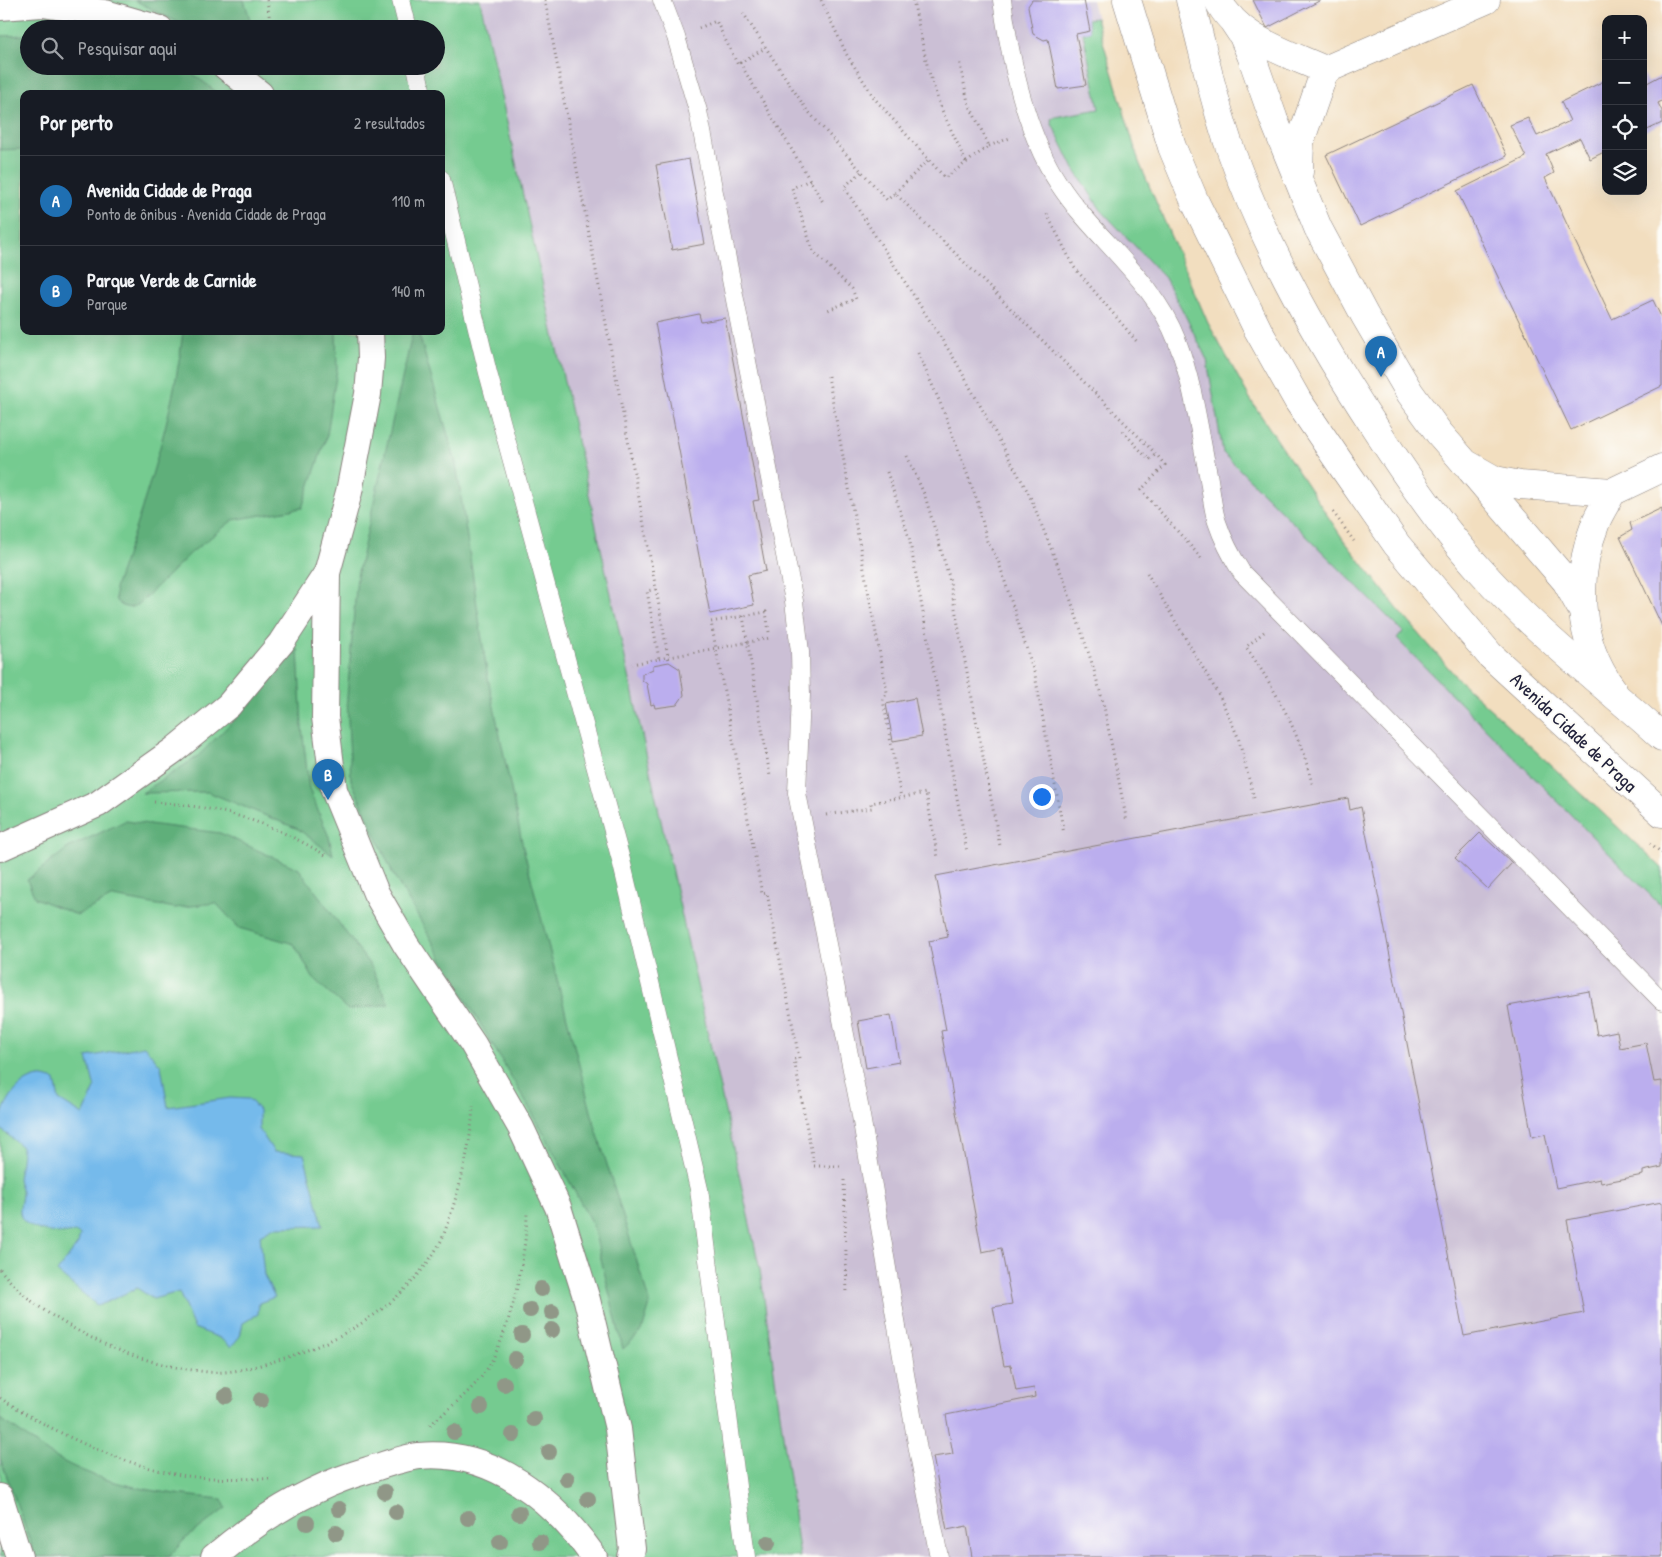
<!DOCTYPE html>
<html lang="pt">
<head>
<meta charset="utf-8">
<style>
	:root { --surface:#171b24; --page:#242831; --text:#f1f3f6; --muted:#9ea1a6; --line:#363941; --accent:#1f6fb2 }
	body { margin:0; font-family:"Patrick Hand",sans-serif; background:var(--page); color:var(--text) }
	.controls { position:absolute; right:15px; top:15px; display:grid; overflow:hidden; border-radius:10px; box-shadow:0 5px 20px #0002 }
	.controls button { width:45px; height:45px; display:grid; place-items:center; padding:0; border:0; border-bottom:1px solid var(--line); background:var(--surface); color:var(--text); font:25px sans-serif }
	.you { position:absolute; left:1041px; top:796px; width:18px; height:18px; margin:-12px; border:4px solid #fff; border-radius:50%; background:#1a73e8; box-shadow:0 0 0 8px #1a73e833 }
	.badge { display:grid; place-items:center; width:32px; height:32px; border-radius:50%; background:var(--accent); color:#fff; font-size:16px; font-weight:700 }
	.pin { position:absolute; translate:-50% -41px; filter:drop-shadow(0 1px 2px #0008) }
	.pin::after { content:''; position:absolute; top:26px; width:18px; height:15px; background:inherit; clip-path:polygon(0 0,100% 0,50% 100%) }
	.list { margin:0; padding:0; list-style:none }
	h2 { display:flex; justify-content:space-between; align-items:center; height:65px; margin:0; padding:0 20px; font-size:21px }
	h2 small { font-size:16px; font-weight:400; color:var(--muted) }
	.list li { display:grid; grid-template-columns:32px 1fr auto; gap:15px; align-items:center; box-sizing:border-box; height:90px; padding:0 20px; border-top:1px solid var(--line) }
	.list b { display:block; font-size:19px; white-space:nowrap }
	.list p { margin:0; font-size:16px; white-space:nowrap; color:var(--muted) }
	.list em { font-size:16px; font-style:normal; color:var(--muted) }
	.icon { flex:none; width:28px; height:28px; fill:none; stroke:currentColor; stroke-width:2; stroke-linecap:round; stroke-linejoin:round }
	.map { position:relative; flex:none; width:1662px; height:1557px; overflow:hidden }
	.search { position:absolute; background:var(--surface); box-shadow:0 5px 20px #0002; left:20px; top:20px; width:425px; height:55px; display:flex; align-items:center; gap:12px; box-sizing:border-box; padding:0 18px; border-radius:28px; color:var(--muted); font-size:19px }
	.panel { position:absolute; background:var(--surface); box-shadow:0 5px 20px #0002; left:20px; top:90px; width:425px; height:245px; border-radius:10px }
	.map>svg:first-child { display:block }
</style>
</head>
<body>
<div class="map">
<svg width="1662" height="1557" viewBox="0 0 1662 1557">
	<rect width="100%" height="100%" fill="#fdfcf7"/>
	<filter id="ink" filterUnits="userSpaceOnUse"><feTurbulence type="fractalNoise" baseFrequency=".02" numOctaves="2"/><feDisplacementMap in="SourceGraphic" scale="10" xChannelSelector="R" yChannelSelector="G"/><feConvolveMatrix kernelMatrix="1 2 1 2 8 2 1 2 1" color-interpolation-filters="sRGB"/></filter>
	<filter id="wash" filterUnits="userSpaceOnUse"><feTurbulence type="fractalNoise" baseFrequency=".0096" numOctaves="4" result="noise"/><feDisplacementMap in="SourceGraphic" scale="20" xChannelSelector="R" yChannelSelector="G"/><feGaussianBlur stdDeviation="1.12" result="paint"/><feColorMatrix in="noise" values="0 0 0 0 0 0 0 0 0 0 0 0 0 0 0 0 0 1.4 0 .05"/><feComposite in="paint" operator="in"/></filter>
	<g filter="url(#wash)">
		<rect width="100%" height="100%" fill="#f2debf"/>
		<path fill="#cbbfd5" d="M480 0H1092L1113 82 1139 162 1208 323 1252 402 1343 539 1397 608 1459 680 1662 868V1557H800L760 1270Z"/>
		<path fill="#74cb90" stroke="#4b7666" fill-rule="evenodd" d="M0 0H480L760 1270 800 1557H0ZM29 29H436V66H29ZM24 94H441V331H24Z
			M1096 18 1139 162 1208 323 1252 402 1343 539 1397 608 1459 680 1662 868V907L1397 639 1403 632 1223 453 1207 360 1184 313 1165 278 1101 210 1074 169 1052 124 1051 119 1055 117 1099 109 1083 33 1090 31 1088 19Z"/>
		<path fill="#5faf7a" stroke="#40685a" d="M134 0H244L253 29H191Z
			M29 35V66H178L188 70 219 94H24V149L0 150V36Z
			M183 331H336L337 369 327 435 302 508 233 520 192 552 139 604C129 610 124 608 116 601L115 588C143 507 174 416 183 331Z
			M413 331H418L456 463 487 673 523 847 593 1119 650 1304 642 1331 623 1349 593 1226 541 1128 393 874 351 780 347 698 357 576Z
			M298 649 302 727 309 789 329 837 333 855 298 829 208 792 142 793 197 757 249 705 283 663Z
			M125 821 220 833 299 869 372 968 389 1004 348 1010 313 978 294 944 239 928 216 903 175 908 113 897 77 915 35 898 27 880 68 848Z
			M0 1419C18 1429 33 1443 50 1454 104 1487 161 1493 222 1499L226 1508 184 1540 169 1557H36L0 1458Z"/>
		<path fill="#74baeb" stroke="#4b6e93" d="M144 1046 161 1066 168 1107 230 1098 249 1099 259 1110V1129L274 1152 304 1154 323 1226 274 1227 260 1235 264 1275 275 1297 259 1303 258 1314 243 1323 240 1336 231 1347 220 1338 194 1328 179 1292 153 1299 137 1288 98 1306 57 1272 78 1244 80 1235 75 1232C60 1235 23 1232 20 1213 19 1207 22 1199 22 1193 22 1188 18 1183 18 1178 20 1167 22 1159 22 1147L0 1128C0 1107 17 1080 39 1077 44 1076 50 1079 55 1080L59 1100 83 1115 95 1088 87 1057Z"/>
		<g id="blocks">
			<path fill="#bbaeee" d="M1032 0H1084L1090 31 1076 34 1086 85 1058 89 1048 39 1044 40 1033 34 1028 6Z
				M1253 0H1321L1267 28Z
				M1643 74 1647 83 1662 75V101L1658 103 1662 111V123L1643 132Z
				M1606 80V151L1590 159 1580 138 1546 154 1554 173 1545 178 1612 319 1653 300 1662 319V386L1571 430 1457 191 1526 157 1510 125 1528 118 1537 136 1570 121 1561 102Z
				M1473 85 1507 156 1360 226 1326 155Z
				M689 159 705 244 672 250 656 165Z
				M699 314 701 322 725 318 759 500 753 501 766 571 748 575 754 605 710 614 655 323Z
				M1662 508V626L1620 537 1632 530 1630 523Z
				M669 662 680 669 684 695 677 705 655 708 654 704 651 705 647 684 642 680V674L653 669V665Z
				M915 698 922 736 893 741 886 704Z
				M1348 798 1350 810 1361 807 1464 1336 1584 1313 1567 1220 1662 1202V1557H972L967 1526 947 1530 933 1457 953 1454 946 1415 1035 1397 1034 1388 1016 1391 1011 1365 1004 1366 993 1307 1012 1304 1001 1248 982 1252 941 1031 946 1030 929 941 948 937 936 876Z
				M1480 833 1512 863 1488 889 1455 858Z
				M1589 991 1597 1035 1617 1031 1620 1048 1646 1043 1654 1082 1662 1081V1167L1643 1171V1175L1601 1183 1600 1179 1556 1188 1545 1134 1532 1137 1508 1006Z
				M891 1015 899 1062 866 1068 858 1021Z"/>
		</g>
	</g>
	<g filter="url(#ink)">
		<use href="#blocks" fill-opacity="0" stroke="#8a807d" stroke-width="1"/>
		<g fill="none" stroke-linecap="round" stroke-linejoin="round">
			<defs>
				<path id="service" d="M401 0 408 29
					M662 0 676 37 698 111 794 601 800 652 801 695 797 793 860 1110 918 1450 939 1557
					M1002 0C1010 58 1026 134 1059 184 1094 238 1153 278 1177 341 1193 383 1199 429 1208 474 1211 489 1212 507 1217 522 1223 540 1232 557 1242 573L1662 1001
					M416 66 422 94
					M441 179 488 373 621 860 699 1189 746 1557"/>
				<path id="pedestrian" d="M0 7 42 4 105 13 160 29
					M225 66 260 94
					M327 573 325 717 334 790 376 893 406 945 473 1044 521 1128 558 1207 587 1300 618 1429 632 1549 630 1557
					M0 848 98 804 174 750 229 705 281 643 327 573 349 492 368 394 371 358 370 331
					M0 1497 19 1557
					M214 1557C260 1518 309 1487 368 1470 384 1465 402 1458 419 1456 493 1449 554 1500 594 1557"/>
				<path id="minor" d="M1218 0C1237 39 1288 53 1325 70L1300 142 1299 172
					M1231 18 1243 36 1251 55 1274 120 1318 228 1365 316 1410 393 1439 433 1465 463 1495 480 1520 485 1612 492C1607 502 1600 512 1596 522 1574 577 1577 642 1613 690
					M1325 70 1486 0
					M1472 471 1566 581 1581 608
					M1612 492 1662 468"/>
				<path id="secondary" d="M1127 0 1172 147 1195 202 1258 330 1298 401 1342 466 1397 545 1490 655 1662 813
					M1190 0C1203 49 1213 100 1230 148 1264 246 1317 339 1374 426 1406 476 1440 526 1480 570 1535 632 1602 682 1662 737"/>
			</defs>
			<use href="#service" stroke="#8a807d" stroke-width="19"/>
			<use href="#pedestrian" stroke="#8a807d" stroke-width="28"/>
			<use href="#minor" stroke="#8a807d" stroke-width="29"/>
			<use href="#secondary" stroke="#8a807d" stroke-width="29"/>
			<path stroke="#8a807d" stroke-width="3" stroke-dasharray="1 4" stroke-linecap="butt" d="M267 0 271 29
				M545 0 656 589 647 591 659 659 632 664
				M821 0 847 55 875 99 945 178 989 146 968 102 959 60
				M913 0 928 69 940 106 966 162
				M743 13 806 109 887 200 895 193 1156 454 1165 465 1141 490 1203 560
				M699 28 716 21 738 65 740 63 823 202
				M740 63 765 48
				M989 146 1010 138
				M861 172 844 187 955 360 1029 494 1065 583 1091 660 1103 702 1127 822
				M810 180 792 188 813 251 852 289 856 299 828 310
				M895 193 928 160
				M1047 214 1074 267 1138 343
				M918 353 942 407 978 503 987 541 998 560 1035 675 1064 834
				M828 376 887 692 883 700 901 798
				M1123 431 1149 460 1156 454
				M907 456 925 496 949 577 1000 846
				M887 472 909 537 967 852
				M1333 512 1354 541
				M1147 573 1220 697 1238 737 1254 798
				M656 589 669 662
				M743 616 770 776
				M769 632 766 612 711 622 762 894 767 893 799 1058 794 1059 814 1166H843
				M1264 632 1246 647C1276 690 1301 735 1313 787
				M154 802C222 807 268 821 327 856
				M826 815 872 808 871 803 926 793 938 858
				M1650 843 1662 853
				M844 1180 847 1294
				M0 1269C23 1300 61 1323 96 1340 130 1357 170 1368 208 1372 230 1374 254 1367 275 1361 343 1341 406 1305 441 1241 445 1233 447 1224 450 1216 462 1180 471 1143 473 1106
				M0 1398C54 1432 112 1461 175 1474 205 1480 239 1478 270 1479
				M430 1425C446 1411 464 1397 478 1381 508 1348 526 1259 527 1214"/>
			<use href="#service" stroke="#fff" stroke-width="18"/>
			<use href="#pedestrian" stroke="#fff" stroke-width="26"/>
			<use href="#minor" stroke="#fff" stroke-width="28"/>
			<use href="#secondary" stroke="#fff" stroke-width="28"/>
			<path stroke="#8a807d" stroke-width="3" stroke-dasharray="1 4" stroke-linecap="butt" d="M659 659 770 638"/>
		</g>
		<g fill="#909787">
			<circle cx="541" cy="1289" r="8"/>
			<circle cx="530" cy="1310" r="8"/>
			<circle cx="552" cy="1312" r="8"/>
			<circle cx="552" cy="1330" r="8"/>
			<circle cx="522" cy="1335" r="8"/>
			<circle cx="515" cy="1359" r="8"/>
			<circle cx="504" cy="1384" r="8"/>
			<circle cx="226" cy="1396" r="8"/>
			<circle cx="261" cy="1400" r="8"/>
			<circle cx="481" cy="1407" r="8"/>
			<circle cx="534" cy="1419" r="8"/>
			<circle cx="454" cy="1432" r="8"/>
			<circle cx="513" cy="1435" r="8"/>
			<circle cx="549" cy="1452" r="8"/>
			<circle cx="567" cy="1479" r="8"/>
			<circle cx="385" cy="1492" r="8"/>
			<circle cx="588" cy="1499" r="8"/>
			<circle cx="339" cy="1509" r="8"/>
			<circle cx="396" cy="1512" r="8"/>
			<circle cx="519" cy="1513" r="8"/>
			<circle cx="468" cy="1518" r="8"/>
			<circle cx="307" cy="1523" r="8"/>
			<circle cx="336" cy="1533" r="8"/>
			<circle cx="500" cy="1542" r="8"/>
			<circle cx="540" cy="1542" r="8"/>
			<circle cx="768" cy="1543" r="8"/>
		</g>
	</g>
	<g text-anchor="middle" stroke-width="4" stroke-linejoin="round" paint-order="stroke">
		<g font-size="19" fill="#22223b" stroke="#fdfcf7">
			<text transform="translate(1574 732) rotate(43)" y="7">Avenida Cidade de Praga</text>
		</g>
	</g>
</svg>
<div class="controls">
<button>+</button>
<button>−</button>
<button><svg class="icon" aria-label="locate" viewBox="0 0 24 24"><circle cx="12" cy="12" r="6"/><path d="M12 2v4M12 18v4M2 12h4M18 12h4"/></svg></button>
<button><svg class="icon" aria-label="layers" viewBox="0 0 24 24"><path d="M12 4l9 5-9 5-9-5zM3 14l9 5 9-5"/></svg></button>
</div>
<div class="you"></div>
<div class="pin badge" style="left:1381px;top:377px">A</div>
<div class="pin badge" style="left:328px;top:800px">B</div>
<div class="search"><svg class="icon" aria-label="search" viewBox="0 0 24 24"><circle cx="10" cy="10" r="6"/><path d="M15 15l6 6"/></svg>Pesquisar aqui</div>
<section class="panel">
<h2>Por perto<small>2 resultados</small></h2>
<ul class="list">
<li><span class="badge">A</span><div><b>Avenida Cidade de Praga</b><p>Ponto de ônibus · Avenida Cidade de Praga</p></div><em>110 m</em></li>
<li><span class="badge">B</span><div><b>Parque Verde de Carnide</b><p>Parque</p></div><em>140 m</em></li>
</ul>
</section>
</div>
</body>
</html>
